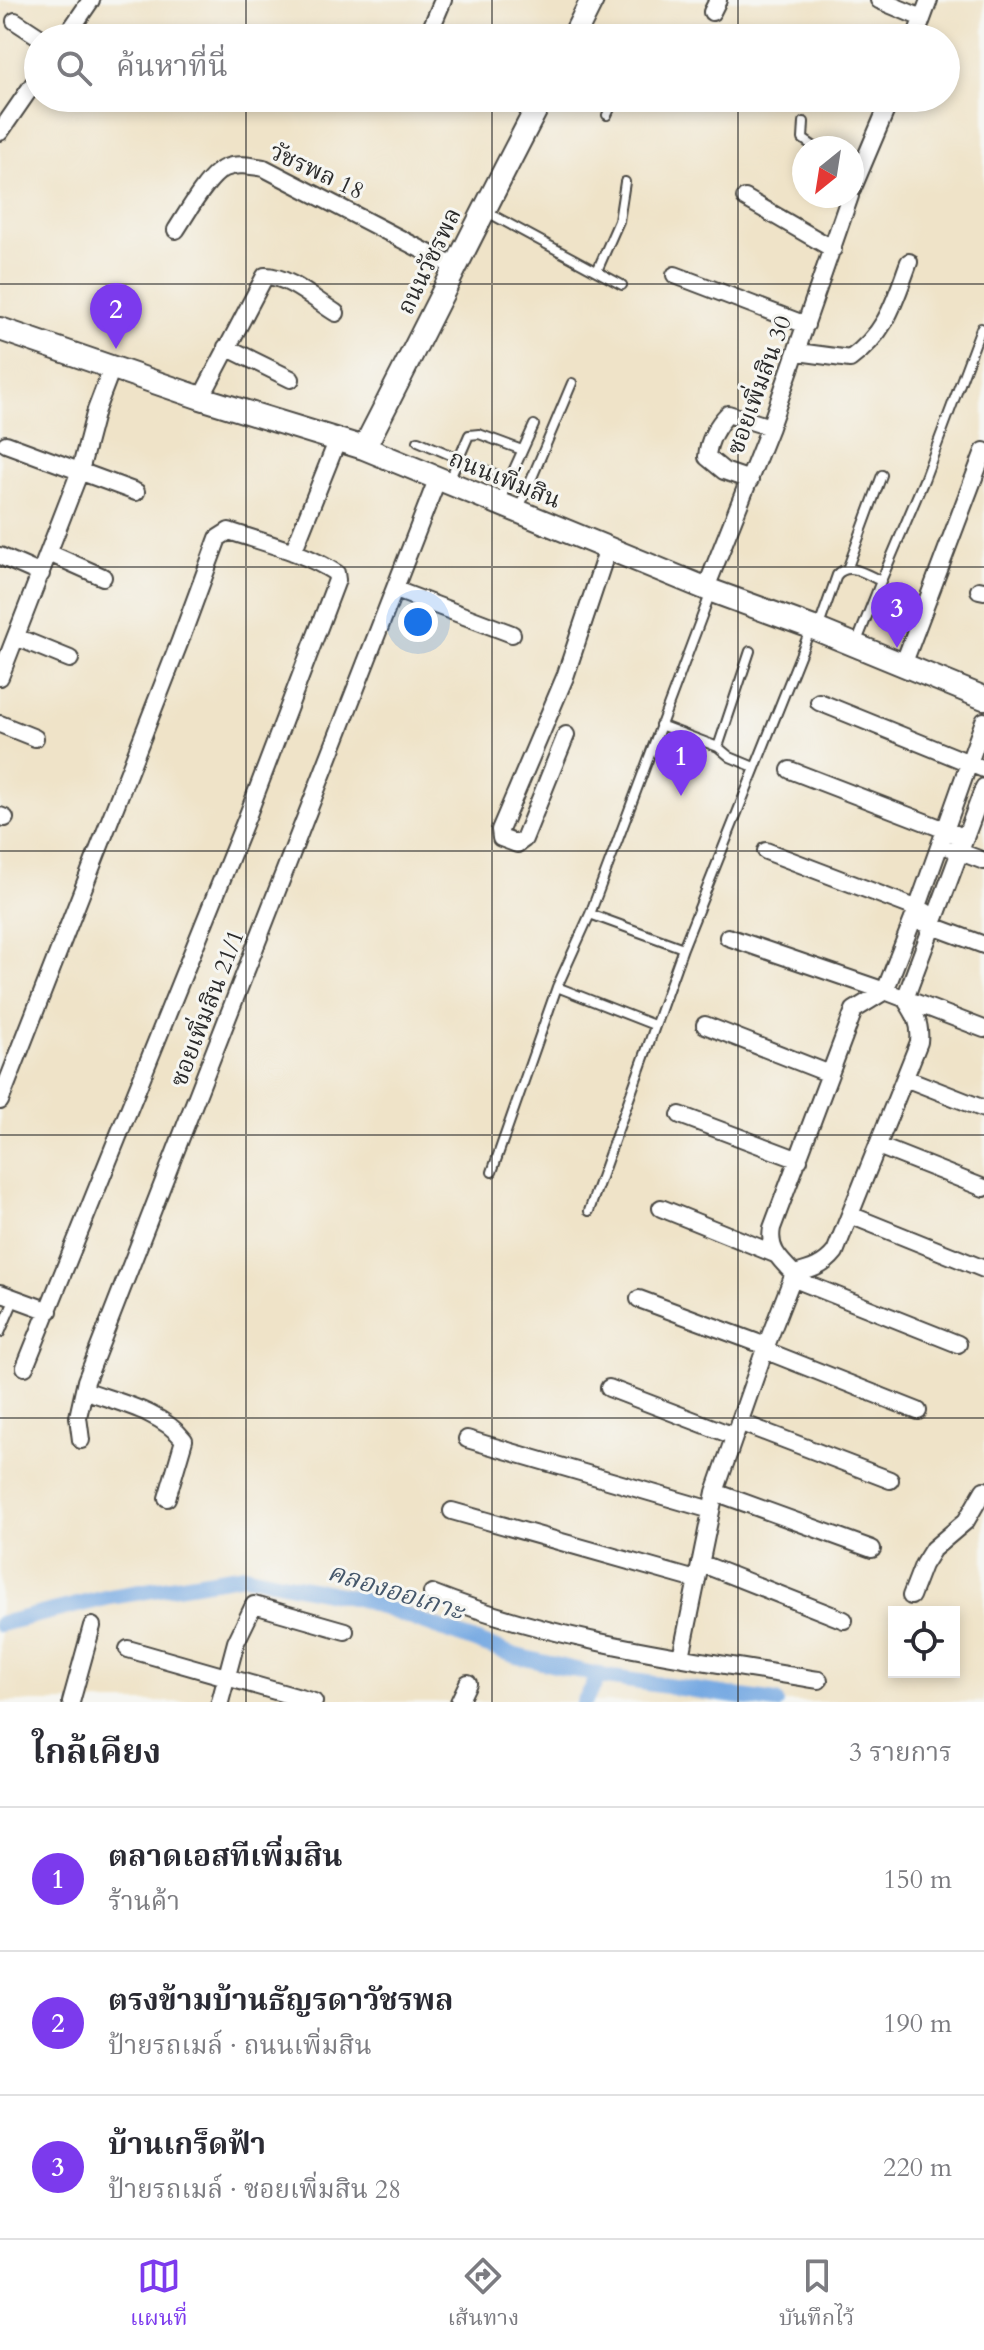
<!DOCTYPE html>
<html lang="th">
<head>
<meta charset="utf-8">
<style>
	:root { --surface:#fff; --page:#f2f2f3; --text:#2b2b33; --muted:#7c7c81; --line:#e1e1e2; --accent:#7c3aed }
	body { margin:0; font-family:Cardo,"Noto Serif Thai",serif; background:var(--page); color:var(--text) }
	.controls { position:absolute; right:24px; bottom:24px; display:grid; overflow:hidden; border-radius:0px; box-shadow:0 4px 12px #0003 }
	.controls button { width:72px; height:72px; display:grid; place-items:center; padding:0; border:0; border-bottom:2px solid var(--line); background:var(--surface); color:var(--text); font:40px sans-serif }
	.compass { position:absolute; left:792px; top:136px; width:72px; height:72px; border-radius:50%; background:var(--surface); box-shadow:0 4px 12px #0003; rotate:210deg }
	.you { position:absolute; left:418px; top:622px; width:28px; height:28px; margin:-20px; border:6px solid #fff; border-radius:50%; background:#1a73e8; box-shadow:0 0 0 12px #1a73e833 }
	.badge { display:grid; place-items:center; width:52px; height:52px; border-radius:50%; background:var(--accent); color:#fff; font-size:26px; font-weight:700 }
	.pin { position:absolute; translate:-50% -66px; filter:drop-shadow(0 2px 4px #0008) }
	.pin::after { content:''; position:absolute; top:42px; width:28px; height:24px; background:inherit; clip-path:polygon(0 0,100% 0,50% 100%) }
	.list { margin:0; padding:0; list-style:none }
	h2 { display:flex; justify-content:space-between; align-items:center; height:104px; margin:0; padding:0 32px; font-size:34px }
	h2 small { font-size:26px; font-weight:400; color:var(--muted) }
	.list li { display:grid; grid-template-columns:52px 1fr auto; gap:24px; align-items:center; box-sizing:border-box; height:144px; padding:0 32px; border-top:2px solid var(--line) }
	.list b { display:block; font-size:30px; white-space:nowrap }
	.list p { margin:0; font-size:26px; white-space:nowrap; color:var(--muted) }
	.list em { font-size:26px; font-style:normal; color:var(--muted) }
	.icon { flex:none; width:44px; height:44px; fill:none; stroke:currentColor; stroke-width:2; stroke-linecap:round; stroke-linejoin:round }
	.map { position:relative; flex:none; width:984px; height:1702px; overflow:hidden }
	.search { position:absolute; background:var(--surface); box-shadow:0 4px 12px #0003; left:24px; right:24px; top:24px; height:88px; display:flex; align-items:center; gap:20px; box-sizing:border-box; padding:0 28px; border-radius:44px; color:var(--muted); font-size:30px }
	.sheet { height:536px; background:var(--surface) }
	nav { display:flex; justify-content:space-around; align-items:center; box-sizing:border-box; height:112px; border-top:2px solid var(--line); background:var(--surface); font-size:22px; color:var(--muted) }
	nav a { display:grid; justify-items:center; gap:4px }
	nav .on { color:var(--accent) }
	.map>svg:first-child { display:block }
</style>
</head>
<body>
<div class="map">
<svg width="984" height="1702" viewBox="0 0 984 1702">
	<rect width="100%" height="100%" fill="#f6f6f2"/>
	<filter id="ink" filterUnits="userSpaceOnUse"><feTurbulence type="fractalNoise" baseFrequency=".0125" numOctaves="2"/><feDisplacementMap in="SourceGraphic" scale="16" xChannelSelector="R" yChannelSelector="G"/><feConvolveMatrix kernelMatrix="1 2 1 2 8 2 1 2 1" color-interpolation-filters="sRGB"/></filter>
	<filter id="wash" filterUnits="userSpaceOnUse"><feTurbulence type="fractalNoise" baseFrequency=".006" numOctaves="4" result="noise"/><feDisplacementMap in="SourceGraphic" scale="32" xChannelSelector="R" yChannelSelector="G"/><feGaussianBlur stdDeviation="1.8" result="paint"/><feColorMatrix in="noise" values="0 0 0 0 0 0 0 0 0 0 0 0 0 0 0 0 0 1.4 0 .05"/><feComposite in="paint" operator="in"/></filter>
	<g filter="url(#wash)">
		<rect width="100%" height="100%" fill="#efe3c8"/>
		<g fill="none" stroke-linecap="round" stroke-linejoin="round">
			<path stroke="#76a9e2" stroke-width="16" d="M0 1624 110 1597 244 1575 360 1599 516 1656 606 1677 776 1702
				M584 1702 600 1675"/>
		</g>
	</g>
	<g filter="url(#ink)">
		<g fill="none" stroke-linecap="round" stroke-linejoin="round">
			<defs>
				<path id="service" d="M590 102 592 98
					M607 115 615 98
					M804 122 803 139 816 148
					M487 212 622 285
					M597 271 619 221 625 182
					M418 441 509 480
					M449 481 469 435 479 434 522 450
					M500 500 534 425
					M518 511 572 383
					M848 567 882 475
					M818 629 837 575C849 561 867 575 881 581L924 480 981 328
					M856 644 881 581
					M660 725 718 747 730 757 754 767
					M718 747 750 651
					M590 914 683 948
					M557 987 654 1025
					M492 1172 557 987 590 914 711 592
					M589 1211 683 948 811 628
					M0 1333 15 1298"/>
				<path id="minor" d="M879 0 922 18
					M712 12 718 0
					M15 21 41 38
					M65 38 91 0
					M427 38 443 0
					M809 38 814 36 824 38
					M915 38 929 0
					M517 98 536 108
					M0 132 38 77
					M852 190 891 98
					M745 198 833 249
					M176 230C186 215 208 175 225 168 237 163 252 166 264 168L457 268
					M675 275 806 325
					M226 347 291 379
					M798 352 850 359C887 332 894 303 909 262
					M201 398 265 276C289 276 316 301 336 313
					M6 444 136 492
					M750 480 724 471 707 457C708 441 717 425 728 414L770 427
					M293 552 338 439
					M49 553 103 577
					M0 556 41 574
					M706 588 770 427 850 196
					M396 590 512 634
					M979 590 984 591
					M16 637 70 659
					M903 665 984 451
					M0 677 80 471 96 410 112 368
					M819 702 984 769
					M0 724 35 738
					M566 735 524 839 517 844 501 838 500 830 565 677 608 548
					M790 770 956 834
					M0 816 5 818
					M952 849 984 861
					M766 851 926 912
					M922 922 984 945
					M728 937 885 991 984 1029
					M905 999C915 1014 921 1023 919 1042L835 1252C824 1266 811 1270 794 1274 779 1259 768 1249 772 1228L854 1010 885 991 917 909 984 721
					M905 999 984 787
					M705 1025 830 1074
					M905 1078 984 1109
					M0 1101 180 641 218 538 229 531C265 543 304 552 336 573L337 580 249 812 25 1367
					M680 1115 799 1160
					M878 1146 984 1188
					M661 1208 775 1254
					M850 1215 984 1269
					M792 1278 958 1344
					M0 1293 49 1311
					M639 1299 766 1346
					M764 1350 918 1411
					M609 1388 734 1436
					M739 1422 890 1480
					M467 1439 711 1510
					M81 1440 78 1417 84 1390
					M715 1492 872 1549
					M167 1498 184 1440C162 1411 116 1402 84 1390L86 1381 437 480
					M452 1511 696 1580
					M700 1563 844 1620
					M432 1593C555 1642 690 1659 819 1680
					M911 1596 923 1565 933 1549 966 1521 984 1490
					M128 1649 314 1702
					M681 1657 715 1492 766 1346 794 1274
					M71 1702 92 1626
					M220 1702 236 1642 254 1605 345 1631
					M459 1702 468 1683"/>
				<path id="tertiary" d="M573 38 592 0
					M0 329 201 398 364 448 712 591 811 627 984 698
					M364 448C424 332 481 214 542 98"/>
			</defs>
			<use href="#service" stroke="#484743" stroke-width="12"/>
			<use href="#minor" stroke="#484743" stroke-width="20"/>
			<use href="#tertiary" stroke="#484743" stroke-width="26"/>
			<use href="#service" stroke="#fff" stroke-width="8"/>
			<use href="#minor" stroke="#fff" stroke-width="16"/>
			<use href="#tertiary" stroke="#fff" stroke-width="22"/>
		</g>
	</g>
	<path fill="none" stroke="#2b2b2b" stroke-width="2" stroke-opacity="0.55" d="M246 0V38M492 0V38M738 0V38M246 98V1702M492 98V1702M738 98V1702M0 284H984M0 567H984M0 851H984M0 1135H984M0 1418H984"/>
	<g text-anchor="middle" stroke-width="6" stroke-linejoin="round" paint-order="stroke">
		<g font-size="24" fill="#2b2b2b" stroke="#f6f6f2">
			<text transform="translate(317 171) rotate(25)" y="8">วัชรพล 18</text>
			<text transform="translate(429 261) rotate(-64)" y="8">ถนนวัชรพล</text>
			<text transform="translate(759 385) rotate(-70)" y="8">ซอยเพิ่มสิน 30</text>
			<text transform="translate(505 479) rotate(22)" y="8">ถนนเพิ่มสิน</text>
			<text transform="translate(207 1008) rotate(-69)" y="8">ซอยเพิ่มสิน 21/1</text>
		</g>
		<g font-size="26" font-style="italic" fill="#45576b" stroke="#f6f6f2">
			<text transform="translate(396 1591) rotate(17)" y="9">คลองออเกาะ</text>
		</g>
	</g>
</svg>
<div class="controls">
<button><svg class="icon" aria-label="locate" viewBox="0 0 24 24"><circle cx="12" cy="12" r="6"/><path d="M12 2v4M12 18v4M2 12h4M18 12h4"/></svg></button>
</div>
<svg class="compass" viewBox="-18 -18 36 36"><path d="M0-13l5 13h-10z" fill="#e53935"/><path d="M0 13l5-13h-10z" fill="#7c7c81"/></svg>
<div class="you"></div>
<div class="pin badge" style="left:681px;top:796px">1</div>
<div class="pin badge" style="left:116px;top:349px">2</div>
<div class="pin badge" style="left:897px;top:648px">3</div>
<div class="search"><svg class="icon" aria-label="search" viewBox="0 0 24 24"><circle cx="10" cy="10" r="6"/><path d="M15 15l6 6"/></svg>ค้นหาที่นี่</div>
</div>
<section class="sheet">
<h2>ใกล้เคียง<small>3 รายการ</small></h2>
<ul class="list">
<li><span class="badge">1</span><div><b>ตลาดเอสทีเพิ่มสิน</b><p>ร้านค้า</p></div><em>150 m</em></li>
<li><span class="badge">2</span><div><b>ตรงข้ามบ้านธัญรดาวัชรพล</b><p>ป้ายรถเมล์ · ถนนเพิ่มสิน</p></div><em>190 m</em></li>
<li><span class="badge">3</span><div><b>บ้านเกร็ดฟ้า</b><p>ป้ายรถเมล์ · ซอยเพิ่มสิน 28</p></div><em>220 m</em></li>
</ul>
</section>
<nav>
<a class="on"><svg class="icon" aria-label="map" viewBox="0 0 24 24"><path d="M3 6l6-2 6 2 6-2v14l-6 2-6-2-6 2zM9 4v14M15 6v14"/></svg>แผนที่</a>
<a><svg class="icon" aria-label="directions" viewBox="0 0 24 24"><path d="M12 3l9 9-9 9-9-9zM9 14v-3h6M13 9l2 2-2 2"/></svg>เส้นทาง</a>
<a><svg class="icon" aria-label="saved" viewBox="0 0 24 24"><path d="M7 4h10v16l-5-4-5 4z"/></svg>บันทึกไว้</a>
</nav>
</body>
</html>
